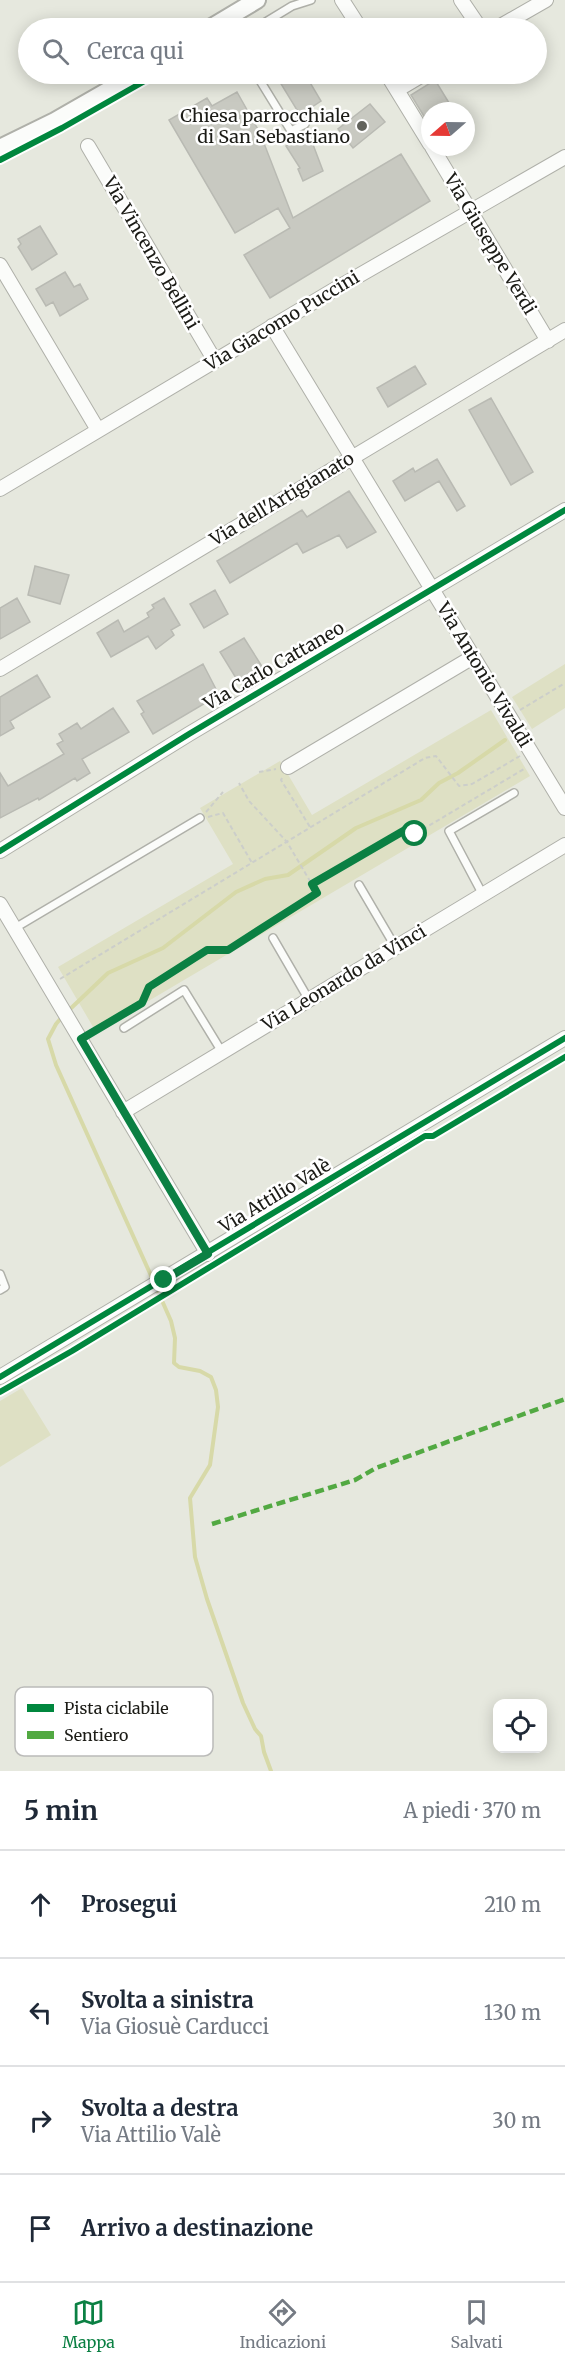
<!DOCTYPE html>
<html lang="it">
<head>
<meta charset="utf-8">
<style>
	:root { --surface:#fff; --page:#f6f6f7; --text:#1f2937; --muted:#747a83; --line:#e0e1e3; --accent:#0b8043 }
	body { margin:0; font-family:Merriweather,serif; background:var(--page); color:var(--text) }
	.controls { position:absolute; right:18px; bottom:18px; display:grid; overflow:hidden; border-radius:12px; box-shadow:0 3px 15px #0003 }
	.controls button { width:54px; height:54px; display:grid; place-items:center; padding:0; border:0; border-bottom:2px solid var(--line); background:var(--surface); color:var(--text); font:30px sans-serif }
	.compass { position:absolute; left:421px; top:102px; width:54px; height:54px; border-radius:50%; background:var(--surface); box-shadow:0 3px 15px #0003; rotate:250deg }
	.stop { position:absolute; width:18px; height:18px; margin:-14px; border:4px solid #0b8043; border-radius:50%; background:#fff }
	.stop.end { background:#0b8043; border-color:#fff; box-shadow:0 2px 6px #0008 }
	.list { margin:0; padding:0; list-style:none }
	h2 { display:flex; justify-content:space-between; align-items:center; height:78px; margin:0; padding:0 24px; font-size:26px }
	h2 small { font-size:20px; font-weight:400; color:var(--muted) }
	.list li { display:grid; grid-template-columns:39px 1fr auto; gap:18px; align-items:center; box-sizing:border-box; height:108px; padding:0 24px; border-top:2px solid var(--line) }
	.list b { display:block; font-size:22px; white-space:nowrap }
	.list p { margin:0; font-size:20px; white-space:nowrap; color:var(--muted) }
	.list em { font-size:20px; font-style:normal; color:var(--muted) }
	.icon { flex:none; width:33px; height:33px; fill:none; stroke:currentColor; stroke-width:2; stroke-linecap:round; stroke-linejoin:round }
	.map { position:relative; flex:none; width:565px; height:1771px; overflow:hidden }
	.search { position:absolute; background:var(--surface); box-shadow:0 3px 15px #0003; left:18px; right:18px; top:18px; height:66px; display:flex; align-items:center; gap:15px; box-sizing:border-box; padding:0 21px; border-radius:33px; color:var(--muted); font-size:22px }
	.sheet { height:510px; background:var(--surface) }
	nav { display:flex; justify-content:space-around; align-items:center; box-sizing:border-box; height:84px; border-top:2px solid var(--line); background:var(--surface); font-size:16px; color:var(--muted) }
	nav a { display:grid; justify-items:center; gap:3px }
	nav .on { color:var(--accent) }
	.map>svg:first-child { display:block }
</style>
</head>
<body>
<div class="map">
<svg width="565" height="1771" viewBox="0 0 565 1771">
	<rect width="100%" height="100%" fill="#e6e8de"/>
	<path fill="#dee0c4" d="M565 664V708L532 729 512 697Z
		M491 710 530 776 96 1032 58 967 233 864 200 808 280 761 312 815Z
		M22 1388 51 1435 0 1467V1401Z"/>
	<g fill="none" stroke-linecap="round" stroke-linejoin="round">
		<path stroke="#d7d9a8" stroke-width="4" d="M67 1012 108 973 163 948 236 892 265 879 288 875 356 828 421 800 439 783 458 773 505 740
			M62 1017 56 1024 48 1039 56 1065 153 1280
			M156 1287 171 1321 175 1338 174 1363 179 1367 200 1371 211 1377 216 1390 218 1407 210 1465 190 1498 195 1557 207 1599 243 1703 255 1729 261 1736 264 1752 271 1771"/>
	</g>
	<path fill="#c8c9c1" stroke="#b9bab3" stroke-width="1.5" d="M275 74H305L321 101 300 115Z
		M435 80 454 111H430V126L411 95Z
		M237 92 260 133 293 218 401 154 430 201 270 298 244 255 290 228 278 208 235 233 169 120 207 98 212 106Z
		M370 104 385 122 353 148 338 129Z
		M309 134 323 171 303 181 298 169 300 168 286 146Z
		M40 226 57 254 32 270 18 247 21 244 18 239Z
		M65 272 74 287 80 284 88 299 60 316 53 302 46 306 36 289Z
		M415 366 426 384 388 407 377 388Z
		M491 398 533 472 511 485 469 410Z
		M437 459 465 506 457 511 439 481 405 501 393 481 413 468 415 472Z
		M349 491 376 532 347 548 339 535 303 553 297 543 230 583 217 561 302 510 307 517Z
		M35 566 69 575 60 604 28 595Z
		M215 590 228 614 204 628 190 604Z
		M17 598 30 622 0 639V608Z
		M164 598 180 625 171 630 174 635 156 649 148 636 111 657 97 633 118 620 124 632 149 617 147 613 154 608 152 605Z
		M244 638 263 668 239 683 220 652Z
		M203 664 219 695 153 734 141 714 144 712 137 701Z
		M37 675 50 697 10 721 14 728 0 736V697Z
		M113 708 129 732 82 759 90 773 77 781 75 778 39 800 38 798 0 818V773L8 786 45 765 64 754 57 744 63 741 59 734 77 723 81 729Z"/>
	<g fill="none" stroke-linecap="round" stroke-linejoin="round">
		<defs>
			<path id="service" d="M256 28 292 6 311 0
				M256 74 291 131 305 124
				M359 885 396 948
				M483 895 449 831 514 793
				M15 928 200 818
				M273 938 309 1000
				M124 1028 184 990 222 1052
				M0 1274 5 1287 0 1290"/>
			<path id="minor" d="M342 0 360 28
				M461 0 480 28
				M497 28 546 0
				M387 74 430 144
				M397 90 424 74
				M88 146 215 361
				M432 147 548 341
				M0 265 98 430
				M272 326 565 808
				M0 489 332 291 565 157
				M0 669 565 330
				M288 767 473 657
				M0 851 189 734 565 510
				M0 904 208 1254
				M123 1112 565 845
				M0 1377 565 1038"/>
			<path id="tertiary" d="M210 28 257 0
				M0 148 55 121 137 74"/>
		</defs>
		<use href="#service" stroke="#afb0a9" stroke-width="10"/>
		<use href="#minor" stroke="#afb0a9" stroke-width="16"/>
		<use href="#tertiary" stroke="#afb0a9" stroke-width="20"/>
		<path stroke="#ccceca" stroke-width="2" stroke-dasharray="4.5 3" stroke-linecap="butt" d="M520 710 565 683
			M259 772 276 769
			M282 778 281 780 310 827
			M206 812 223 792
			M208 817 223 813 252 863
			M312 884 405 830 415 834 524 769
			M60 979 425 758 436 756 459 786 472 784 520 756
			M91 1033 142 1003 149 987 207 950H228L317 893 287 842 249 801 239 783"/>
		<use href="#service" stroke="#fbfcfa" stroke-width="7"/>
		<use href="#minor" stroke="#fbfcfa" stroke-width="14"/>
		<use href="#tertiary" stroke="#fbfcfa" stroke-width="16"/>
		<path stroke="#52a942" stroke-width="4.5" stroke-dasharray="9 4.5" stroke-linecap="butt" d="M212 1524 355 1480 376 1468 565 1399"/>
		<defs>
			<path id="cycleway" d="M0 160 62 128 157 74
				M0 851 189 734 565 510
				M0 1377 565 1038
				M0 1392 72 1351 425 1136H433L565 1057"/>
		</defs>
		<use href="#cycleway" stroke="#fff" stroke-width="10"/>
		<use href="#cycleway" stroke="#00873e" stroke-width="6"/>
	</g>
	<g fill="none" stroke-linecap="round" stroke-linejoin="round">
		<path stroke="#0b8043" stroke-width="8" d="M164 1280 208 1254 81 1039 142 1003 149 987 207 950H228L317 893 312 884 405 830 415 834"/>
	</g>
	<circle fill="#62635c" stroke="#fff" stroke-width="2" cx="362" cy="126" r="6"/>
	<g text-anchor="middle" stroke-width="5" stroke-linejoin="round" paint-order="stroke">
		<g font-size="18" fill="#1b1b16" stroke="#fff" text-anchor="end">
			<text x="350" y="122">Chiesa parrocchiale<tspan x="350" dy="21">di San Sebastiano</tspan></text>
		</g>
		<g font-size="18" fill="#1b1b16" stroke="#fff">
			<text transform="translate(490 244) rotate(59)" y="6">Via Giuseppe Verdi</text>
			<text transform="translate(151 253) rotate(60)" y="6">Via Vincenzo Bellini</text>
			<text transform="translate(282 321) rotate(-31)" y="6">Via Giacomo Puccini</text>
			<text transform="translate(282 499) rotate(-31)" y="6">Via dell'Artigianato</text>
			<text transform="translate(274 666) rotate(-30)" y="6">Via Carlo Cattaneo</text>
			<text transform="translate(484 675) rotate(59)" y="6">Via Antonio Vivaldi</text>
			<text transform="translate(344 978) rotate(-31)" y="6">Via Leonardo da Vinci</text>
			<text transform="translate(275 1196) rotate(-31)" y="6">Via Attilio Valè</text>
		</g>
	</g>
	<rect x="15" y="1687" width="198" height="69" rx="9" fill="#fff" stroke="#bbbbb9" stroke-width="1.5"/>
	<rect x="27" y="1704" width="27" height="8" fill="#00873e"/>
	<rect x="27" y="1731" width="27" height="8" fill="#52a942"/>
	<g font-size="16" fill="#1b1b16">
		<text x="64" y="1714">Pista ciclabile</text>
		<text x="64" y="1741">Sentiero</text>
	</g>
</svg>
<div class="controls">
<button><svg class="icon" aria-label="locate" viewBox="0 0 24 24"><circle cx="12" cy="12" r="6"/><path d="M12 2v4M12 18v4M2 12h4M18 12h4"/></svg></button>
</div>
<svg class="compass" viewBox="-18 -18 36 36"><path d="M0-13l5 13h-10z" fill="#e53935"/><path d="M0 13l5-13h-10z" fill="#747a83"/></svg>
<div class="stop" style="left:415px;top:834px"></div>
<div class="stop end" style="left:164px;top:1280px"></div>
<div class="search"><svg class="icon" aria-label="search" viewBox="0 0 24 24"><circle cx="10" cy="10" r="6"/><path d="M15 15l6 6"/></svg>Cerca qui</div>
</div>
<section class="sheet">
<h2>5 min<small>A piedi · 370 m</small></h2>
<ul class="list">
<li><svg class="icon" aria-label="ahead" viewBox="0 0 24 24"><path d="M12 20V5M6 11l6-6 6 6"/></svg><div><b>Prosegui</b></div><em>210 m</em></li>
<li><svg class="icon" aria-label="left" viewBox="0 0 24 24"><path d="M17 20v-9H6M10 6l-5 5 5 5"/></svg><div><b>Svolta a sinistra</b><p>Via Giosuè Carducci</p></div><em>130 m</em></li>
<li><svg class="icon" aria-label="right" viewBox="0 0 24 24"><path d="M7 20v-9h11M14 6l5 5-5 5"/></svg><div><b>Svolta a destra</b><p>Via Attilio Valè</p></div><em>30 m</em></li>
<li><svg class="icon" aria-label="arrive" viewBox="0 0 24 24"><path d="M6 21V4h12l-3 4 3 4H6"/></svg><div><b>Arrivo a destinazione</b></div></li>
</ul>
</section>
<nav>
<a class="on"><svg class="icon" aria-label="map" viewBox="0 0 24 24"><path d="M3 6l6-2 6 2 6-2v14l-6 2-6-2-6 2zM9 4v14M15 6v14"/></svg>Mappa</a>
<a><svg class="icon" aria-label="directions" viewBox="0 0 24 24"><path d="M12 3l9 9-9 9-9-9zM9 14v-3h6M13 9l2 2-2 2"/></svg>Indicazioni</a>
<a><svg class="icon" aria-label="saved" viewBox="0 0 24 24"><path d="M7 4h10v16l-5-4-5 4z"/></svg>Salvati</a>
</nav>
</body>
</html>
